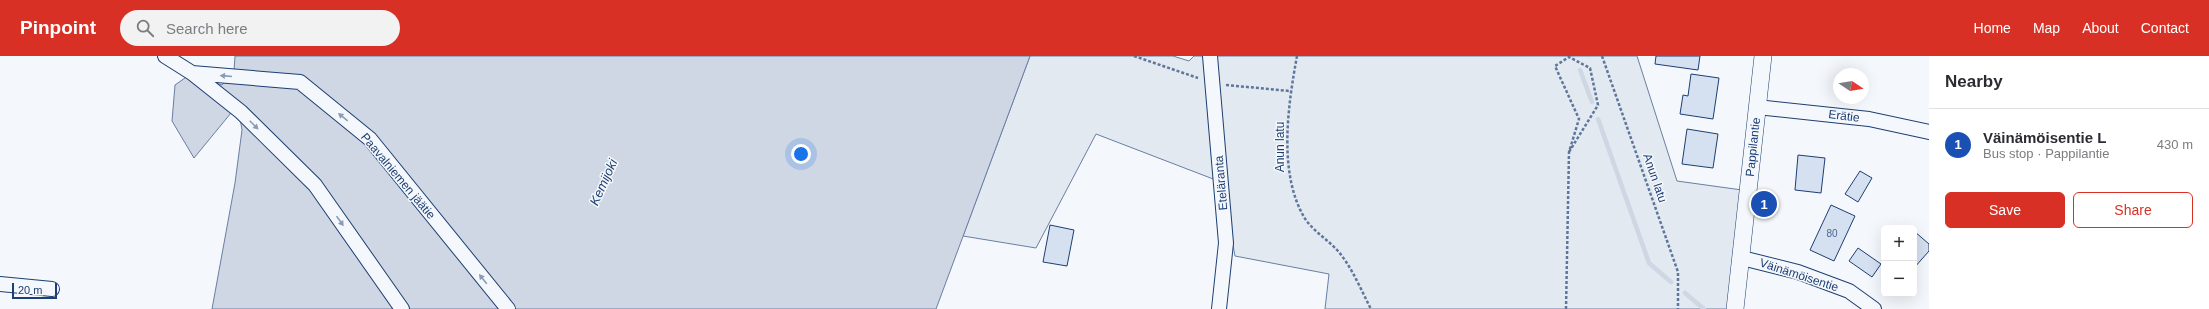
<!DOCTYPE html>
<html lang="en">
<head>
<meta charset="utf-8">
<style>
	:root { --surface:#fff; --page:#f2f2f3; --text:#2b2b33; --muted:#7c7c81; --line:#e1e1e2; --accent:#d93025 }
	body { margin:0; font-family:Arial,sans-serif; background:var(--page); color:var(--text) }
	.controls { position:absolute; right:12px; bottom:12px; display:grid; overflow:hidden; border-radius:6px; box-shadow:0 4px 16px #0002 }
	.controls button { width:36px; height:36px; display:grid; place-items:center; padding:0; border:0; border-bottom:1px solid var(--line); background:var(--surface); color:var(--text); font:20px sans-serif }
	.compass { position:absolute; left:1833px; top:12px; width:36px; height:36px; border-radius:50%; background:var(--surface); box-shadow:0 4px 16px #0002; rotate:102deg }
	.scale { position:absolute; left:12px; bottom:10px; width:45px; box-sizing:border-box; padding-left:4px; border:2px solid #1d3f73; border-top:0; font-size:11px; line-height:14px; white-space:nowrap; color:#1d3f73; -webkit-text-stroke:3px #f4f7fb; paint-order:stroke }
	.you { position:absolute; left:801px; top:98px; width:14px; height:14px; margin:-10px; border:3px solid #fff; border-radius:50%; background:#1a73e8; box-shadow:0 0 0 6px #1a73e833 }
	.badge { display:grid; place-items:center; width:26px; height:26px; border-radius:50%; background:var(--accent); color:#fff; font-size:13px; font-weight:700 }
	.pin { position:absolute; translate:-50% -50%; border:2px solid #fff; box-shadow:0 1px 4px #0006 }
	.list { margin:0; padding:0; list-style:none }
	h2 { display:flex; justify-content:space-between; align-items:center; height:52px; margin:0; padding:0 16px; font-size:17px }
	h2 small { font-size:13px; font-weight:400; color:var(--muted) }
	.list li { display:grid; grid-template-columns:26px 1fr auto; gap:12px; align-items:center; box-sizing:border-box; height:72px; padding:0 16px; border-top:1px solid var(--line) }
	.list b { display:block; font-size:15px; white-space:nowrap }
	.list p { margin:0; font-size:13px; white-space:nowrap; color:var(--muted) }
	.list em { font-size:13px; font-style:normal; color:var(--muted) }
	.actions { display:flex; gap:8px; padding:12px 16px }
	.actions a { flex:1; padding:9px 0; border:1px solid var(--accent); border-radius:6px; text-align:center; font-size:14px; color:var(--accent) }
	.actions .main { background:var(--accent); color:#fff }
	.icon { flex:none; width:22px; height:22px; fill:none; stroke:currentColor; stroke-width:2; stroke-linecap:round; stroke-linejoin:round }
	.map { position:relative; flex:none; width:1929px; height:253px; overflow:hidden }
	header { display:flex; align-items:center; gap:24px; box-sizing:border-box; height:56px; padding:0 20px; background:var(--accent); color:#fff }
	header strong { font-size:19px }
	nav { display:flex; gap:22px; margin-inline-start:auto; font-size:14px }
	.search { width:280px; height:36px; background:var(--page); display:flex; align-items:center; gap:10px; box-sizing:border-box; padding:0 14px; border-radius:22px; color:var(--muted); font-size:15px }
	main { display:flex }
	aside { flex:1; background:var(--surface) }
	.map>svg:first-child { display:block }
</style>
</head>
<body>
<header>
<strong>Pinpoint</strong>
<div class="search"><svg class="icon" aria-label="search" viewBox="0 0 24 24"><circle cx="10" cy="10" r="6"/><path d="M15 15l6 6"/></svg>Search here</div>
<nav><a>Home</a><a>Map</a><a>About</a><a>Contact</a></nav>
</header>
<main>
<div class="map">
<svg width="1929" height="253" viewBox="0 0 1929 253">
	<rect width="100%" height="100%" fill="#f4f7fb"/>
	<path fill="#e3e9f0" stroke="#687fa3" d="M1030 0H1173L1189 5 1194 0H1637L1677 125 1742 134 1729 253H1325L1329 218 1235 200 1221 126 1096 78 1036 192 963 180Z"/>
	<path fill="#cfd7e4" stroke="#687fa3" d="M235 0H1030L936 253H212L235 127 242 74 240 62 231 57 194 102 172 65 175 29 192 17 202 23 222 29 234 15Z"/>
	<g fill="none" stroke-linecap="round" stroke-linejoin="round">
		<path stroke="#cfd7e4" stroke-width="4.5" d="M1580 14 1592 46
			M1598 63 1649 207 1671 226
			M1685 237 1704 253"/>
	</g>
	<path fill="#d5e0f0" stroke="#1d3f73" d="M1656 0H1700L1698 14 1655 8Z
		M1691 18 1719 22 1713 63 1680 58 1683 39 1688 40Z
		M1687 73 1718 78 1713 112 1682 108Z
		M1798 99 1825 102 1821 137 1795 134Z
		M1860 115 1872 122 1858 146 1845 138Z
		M1831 149 1855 160 1834 205 1810 194Z
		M1050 169 1074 174 1067 210 1043 206Z
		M1914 175 1929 188V195L1914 212Z
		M1858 192 1881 208 1872 221 1849 205Z"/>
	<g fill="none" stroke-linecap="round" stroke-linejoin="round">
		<defs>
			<path id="minor" d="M165 0 192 17 241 56 315 129 402 253
				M1210 0 1226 187 1219 253
				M192 17 300 26 370 83 508 253
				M1757 51 1869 63 1929 76
				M1742 202 1798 216 1849 235 1874 253
				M0 228 52 233"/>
			<path id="tertiary" d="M1735 253 1763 0"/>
		</defs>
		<use href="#minor" stroke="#1d3f73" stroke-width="16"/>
		<use href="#tertiary" stroke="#1d3f73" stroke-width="18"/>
		<path stroke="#5e769c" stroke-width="2.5" stroke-dasharray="3 2" stroke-linecap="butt" d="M1134 0 1198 22
			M1297 0C1288 49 1278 116 1304 161 1313 176 1331 185 1342 200 1354 216 1362 236 1371 253
			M1602 0 1678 216V253
			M1226 29 1290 35
			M1763 153 1765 140
			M1566 253 1569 96 1579 63 1555 10 1569 1 1590 12 1598 49 1569 96"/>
		<use href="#minor" stroke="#f4f7fb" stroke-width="14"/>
		<use href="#tertiary" stroke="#f4f7fb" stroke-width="17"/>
	</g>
	<defs><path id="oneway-solid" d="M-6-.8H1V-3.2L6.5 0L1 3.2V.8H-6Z"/></defs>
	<g fill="#889bb7">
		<use href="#oneway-solid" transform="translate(226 20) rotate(-175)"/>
		<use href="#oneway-solid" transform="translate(343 61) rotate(-141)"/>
		<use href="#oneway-solid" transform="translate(254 69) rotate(45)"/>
		<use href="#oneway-solid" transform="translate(340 165) rotate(55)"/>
		<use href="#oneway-solid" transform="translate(483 223) rotate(-129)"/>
	</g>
	<g text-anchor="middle" stroke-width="3" stroke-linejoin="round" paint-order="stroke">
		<g font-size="10" fill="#4b6792">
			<text x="1832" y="181">80</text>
		</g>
		<g font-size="12" fill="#1d3f73" stroke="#f4f7fb">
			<text transform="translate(1844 60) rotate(7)" y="4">Erätie</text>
			<text transform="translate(1280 91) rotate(-90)" y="4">Anun latu</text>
			<text transform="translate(1753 91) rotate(-84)" y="4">Pappilantie</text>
			<text transform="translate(398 120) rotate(50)" y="4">Paavalniemen jäätie</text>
			<text transform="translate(1655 122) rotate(71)" y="4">Anun latu</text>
			<text transform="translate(1221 127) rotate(-95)" y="4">Eteläranta</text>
			<text transform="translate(1799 219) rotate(18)" y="4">Väinämöisentie</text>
		</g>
		<g font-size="13" font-style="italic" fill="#1d3f73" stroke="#f4f7fb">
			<text transform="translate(603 126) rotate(-66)" y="5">Kemijoki</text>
		</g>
	</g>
</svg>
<div class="controls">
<button>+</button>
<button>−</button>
</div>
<svg class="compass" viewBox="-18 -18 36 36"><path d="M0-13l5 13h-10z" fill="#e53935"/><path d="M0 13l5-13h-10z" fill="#7c7c81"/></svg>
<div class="scale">20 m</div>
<div class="you"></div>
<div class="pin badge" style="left:1764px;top:148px;background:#1a4fb4">1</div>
</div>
<aside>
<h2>Nearby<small></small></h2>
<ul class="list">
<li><span class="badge" style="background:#1a4fb4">1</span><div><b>Väinämöisentie L</b><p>Bus stop · Pappilantie</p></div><em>430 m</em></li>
</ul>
<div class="actions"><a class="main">Save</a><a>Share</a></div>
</aside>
</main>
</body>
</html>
